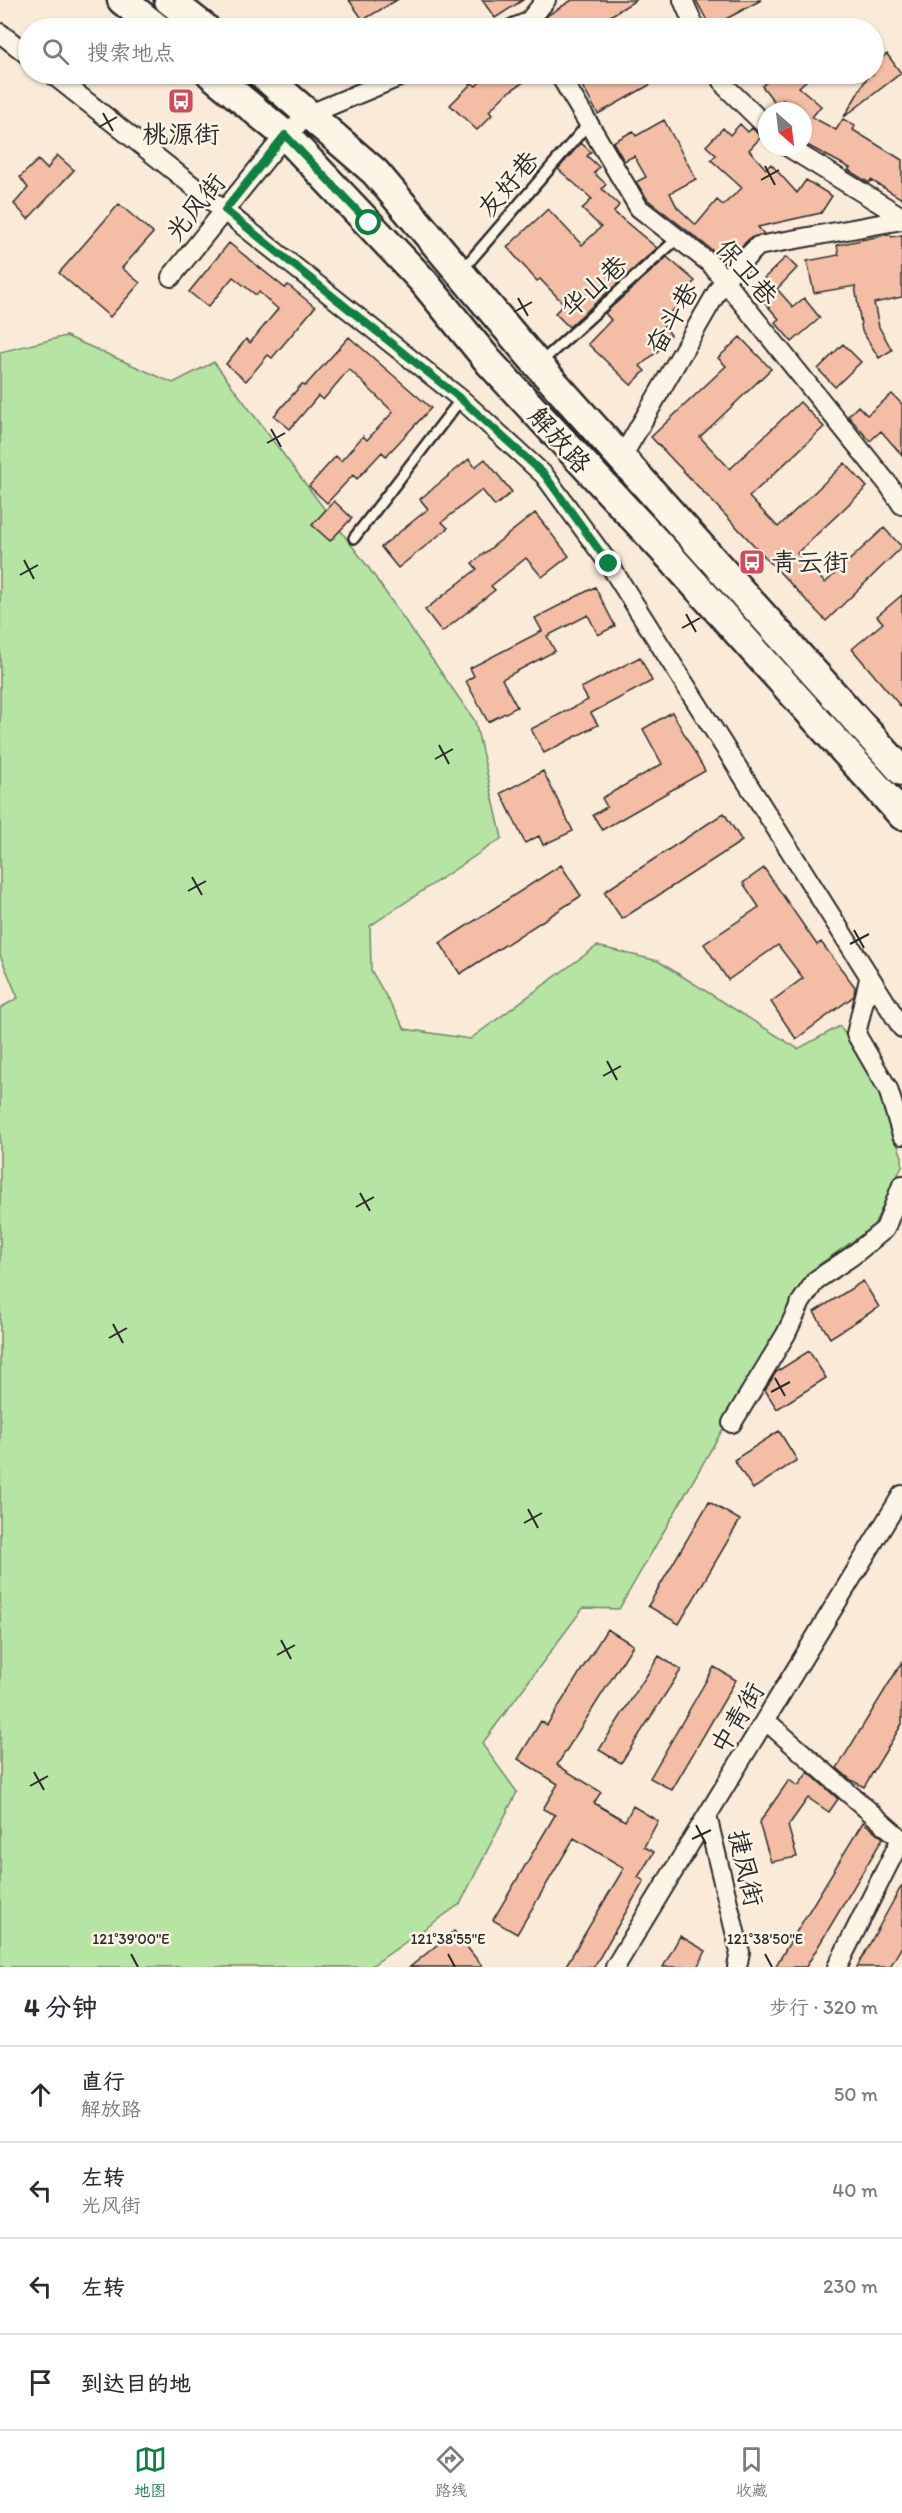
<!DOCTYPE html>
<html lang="zh">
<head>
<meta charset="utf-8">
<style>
	:root { --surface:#fff; --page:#f2f2f3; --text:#2b2b33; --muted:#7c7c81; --line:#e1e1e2; --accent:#0b8043 }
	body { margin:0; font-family:Itim,"LXGW WenKai TC",sans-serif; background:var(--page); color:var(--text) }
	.compass { position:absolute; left:758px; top:102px; width:54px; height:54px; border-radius:50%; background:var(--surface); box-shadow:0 2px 4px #0004; rotate:152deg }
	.stop { position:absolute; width:18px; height:18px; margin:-14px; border:4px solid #0b8043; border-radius:50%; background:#fff }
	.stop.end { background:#0b8043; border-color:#fff; box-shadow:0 2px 6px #0008 }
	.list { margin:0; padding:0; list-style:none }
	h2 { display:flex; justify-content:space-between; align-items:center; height:78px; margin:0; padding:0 24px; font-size:26px }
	h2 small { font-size:20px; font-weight:400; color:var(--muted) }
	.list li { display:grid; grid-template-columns:39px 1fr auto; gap:18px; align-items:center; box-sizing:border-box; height:96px; padding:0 24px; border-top:2px solid var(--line) }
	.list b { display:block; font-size:22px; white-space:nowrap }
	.list p { margin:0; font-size:20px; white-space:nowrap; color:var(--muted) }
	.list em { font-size:20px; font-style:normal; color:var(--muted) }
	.icon { flex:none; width:33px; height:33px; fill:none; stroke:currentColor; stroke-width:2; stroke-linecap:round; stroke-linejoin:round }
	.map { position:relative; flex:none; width:902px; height:1967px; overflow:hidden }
	.search { position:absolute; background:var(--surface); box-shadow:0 2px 4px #0004; left:18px; right:18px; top:18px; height:66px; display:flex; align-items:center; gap:15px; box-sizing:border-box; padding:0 21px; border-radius:33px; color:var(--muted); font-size:22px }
	.sheet { height:462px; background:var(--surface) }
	nav { display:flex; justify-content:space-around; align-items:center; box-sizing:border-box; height:84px; border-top:2px solid var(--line); background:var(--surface); font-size:16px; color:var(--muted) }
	nav a { display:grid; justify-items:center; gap:3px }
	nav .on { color:var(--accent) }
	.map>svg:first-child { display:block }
</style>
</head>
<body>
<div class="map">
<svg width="902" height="1967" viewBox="0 0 902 1967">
	<rect width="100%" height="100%" fill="#faead8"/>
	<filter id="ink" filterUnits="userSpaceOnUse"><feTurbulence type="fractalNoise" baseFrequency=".0167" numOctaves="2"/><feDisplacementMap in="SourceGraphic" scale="12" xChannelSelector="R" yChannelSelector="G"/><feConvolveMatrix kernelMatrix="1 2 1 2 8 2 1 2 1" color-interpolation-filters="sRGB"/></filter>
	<g filter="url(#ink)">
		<path fill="#b6e4a3" stroke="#708867" stroke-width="1.5" d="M66 336 173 383 214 362 368 567 475 721 502 838 370 926 371 970 405 1029 470 1039 597 946 658 961 798 1049 840 1026 875 1081 902 1157V1166L873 1227 817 1266 619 1609 583 1608 482 1744 517 1792 460 1904 370 1967H0V1008L18 998 0 955V352Z"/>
		<path fill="#f3bea5" stroke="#2b2b2b" stroke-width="1.5" d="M349 0H397L363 20Z
			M482 0H523L495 18Z
			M572 0H636L591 28H547L543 22 548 15Z
			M696 0H761L726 19 736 28H711Z
			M887 54 901 73 844 117 869 74H873V64Z
			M488 74H536L507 93 489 111 492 115 477 130 450 105 472 83 476 86Z
			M600 74H669L598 114 581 84Z
			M777 74H814L799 87 821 106 812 117 836 130 843 119 855 126 853 130 902 160V199L871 180 869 183 848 170 850 168 803 143V127L807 120 803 117V111H797L783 100 777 105 762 86Z
			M664 120 696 179 670 193 677 207 696 225 717 200 723 205 742 188 711 160 716 155 706 146 723 128 730 135 740 124 748 132 752 128 761 137 749 150 766 169 771 164 797 193 806 180 832 196 821 213 758 227 764 234 750 238 725 263 712 250 648 200 636 182 646 177 634 156 624 161 613 142 633 131 636 136Z
			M581 143 591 152 587 156 599 167 594 173 606 184 602 189 619 205 614 212 657 248 569 327 555 313 564 304 540 279 537 281 507 247 548 209 582 245 601 227 582 209 592 199 558 169Z
			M57 155 74 170 28 219 14 204 28 188 20 177 38 160 47 169Z
			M119 204 153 233 122 268 140 283 110 317 59 273Z
			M890 234 892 237 902 235V297L874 303 879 327 892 350 879 358 862 331 855 286 814 293 807 261 839 255 837 245Z
			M229 243 285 288 288 285 315 307 272 358 268 355 246 381 226 364 246 339 250 343 278 309 259 292 256 295 233 277 208 307 189 292Z
			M667 257 695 281 676 300 680 304 660 321 671 335 658 346 660 349 640 366 645 371 631 385 588 344 611 320 605 313Z
			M786 257 797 268 777 289 793 307 804 298 820 318 792 342 775 322 779 319 758 295 761 292 756 286Z
			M349 337 431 408 386 456 382 452 357 479 353 475 327 503 309 486 336 456 341 461 363 436 367 440 393 412 349 369 323 400 318 396 290 429 274 416 302 384 305 386Z
			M740 337 771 369 700 437 730 469 800 402 824 427 749 497 778 527 845 463 867 487 797 553 825 583 884 528 902 547 826 621 651 437 726 366 718 358Z
			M843 344 861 362 835 387 818 369Z
			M892 394 902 404V455L881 431 870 441 848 416 858 406 867 415Z
			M469 459 475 467 485 459 512 492 495 506 482 490 442 522 448 528 398 568 381 547 428 509 420 499Z
			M334 501 352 518 330 541 312 525Z
			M535 513 569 556 542 577 526 558 491 586 495 590 442 632 425 610 477 569 472 563Z
			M595 587 615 626 598 635 588 615 547 636 555 651 502 679 517 707 488 722 466 681 474 676 470 668 542 631 535 618Z
			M902 595V708L852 649 883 623 877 616Z
			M640 657 652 681 591 713 598 725 544 753 531 729 588 700 581 688Z
			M672 712 705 771 602 830 593 815 607 807 602 798 662 764 643 729Z
			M543 771 573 831 543 845 539 836 525 843 501 793Z
			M724 813 742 841 622 919 604 892Z
			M561 865 581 896 460 974 440 943Z
			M764 868 817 945 821 942 855 987 854 996 796 1039 771 1002 803 978 778 945 728 980 704 944 759 907 743 883Z
			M863 1281 879 1307 830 1338 814 1312Z
			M809 1351 826 1378 777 1409 765 1390 776 1372Z
			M779 1431 797 1460 753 1489 734 1460Z
			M709 1502 740 1520 679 1624 648 1606Z
			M607 1629 633 1645 557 1765 601 1792 594 1803 625 1821 633 1806 658 1821 644 1847 654 1852 638 1877 644 1881 594 1967H565L624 1868 574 1838 517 1934 493 1920 555 1815 543 1809 558 1784 518 1759 541 1721 547 1725Z
			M659 1656 681 1670 621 1763 599 1750Z
			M902 1662V1724L864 1787 851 1780 837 1768Z
			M714 1667 736 1680 672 1790 650 1778Z
			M808 1772 838 1799 829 1812 808 1798 788 1826 797 1857 771 1862 759 1823 789 1780 798 1786Z
			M863 1822 883 1838 806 1967H775Z
			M902 1885V1946L890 1967H857Z
			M454 1931 483 1967H410Z
			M680 1936 706 1951 697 1967H663Z"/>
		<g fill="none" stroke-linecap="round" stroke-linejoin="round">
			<defs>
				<path id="lane" d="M463 269 589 123
					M540 363 678 238
					M354 538 461 399"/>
				<path id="street" d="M683 0 695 28
					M513 28 528 22 546 0
					M0 33 28 55
					M52 74 461 399 544 475 609 564 902 1028
					M559 74 639 208 711 264 888 484 902 505
					M719 74 726 87 767 127
					M788 147 902 217
					M171 277 285 135 310 114 406 74
					M622 457 724 280 758 246 902 220
					M869 979 856 1034 888 1089 902 1135
					M732 1423 786 1334 801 1302 816 1280 852 1256 885 1229 902 1185
					M765 1720 901 1839 837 1967
					M707 1816 740 1952 737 1967
					M615 1967 902 1495"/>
				<path id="primary" d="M122 0 157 28
					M169 0 205 28
					M211 74 285 135 423 281 490 363 672 559 902 815
					M262 74 375 172 538 365 902 771"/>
			</defs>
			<use href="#lane" stroke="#2b2b2b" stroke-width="14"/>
			<use href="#street" stroke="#2b2b2b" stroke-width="22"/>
			<use href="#primary" stroke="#2b2b2b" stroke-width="33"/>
			<use href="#lane" stroke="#fcf5e5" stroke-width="9"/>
			<use href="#street" stroke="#fcf5e5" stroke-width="18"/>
			<use href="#primary" stroke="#fcf5e5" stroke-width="28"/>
		</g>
	</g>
	<g fill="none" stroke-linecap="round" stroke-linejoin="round" filter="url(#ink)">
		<path stroke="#0b8043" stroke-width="8" d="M369 223 285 135 225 210 461 399 544 474 609 564"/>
	</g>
	<path fill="none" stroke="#2b2b2b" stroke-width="2" d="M103 113 113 131M99 127 117 117M765 166 775 185M761 180 779 170M518 298 528 316M514 312 532 302M271 429 281 447M267 443 285 433M24 560 34 579M20 575 38 565M686 614 696 632M682 628 700 618M439 745 449 764M435 759 453 749M192 877 202 895M188 891 206 881M854 930 864 948M850 944 869 934M607 1061 617 1080M603 1076 621 1066M360 1193 370 1211M356 1207 374 1197M113 1324 123 1343M109 1338 127 1328M775 1378 785 1396M771 1392 790 1382M528 1509 538 1528M524 1523 542 1513M281 1640 291 1659M277 1655 295 1645M34 1772 44 1790M30 1786 48 1776M696 1825 706 1844M692 1839 711 1830M131 1954 138 1967M448 1954 455 1967M765 1954 772 1967"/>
	<defs>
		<symbol id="bus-square" viewBox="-11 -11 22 22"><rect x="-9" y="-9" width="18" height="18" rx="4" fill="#d1495b" stroke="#fcf5e5"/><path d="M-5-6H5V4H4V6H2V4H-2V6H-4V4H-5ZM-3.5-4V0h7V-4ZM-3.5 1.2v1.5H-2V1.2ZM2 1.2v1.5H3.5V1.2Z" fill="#fff"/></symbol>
	</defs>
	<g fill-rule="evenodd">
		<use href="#bus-square" x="166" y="86" width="30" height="30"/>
		<use href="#bus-square" x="737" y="547" width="30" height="30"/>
	</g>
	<g text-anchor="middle" stroke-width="5" stroke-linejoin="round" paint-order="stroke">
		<g font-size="26" fill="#2b2b2b" stroke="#fcf5e5">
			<text x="181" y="143">桃源街</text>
			<text x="771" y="571" text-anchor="start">青云街</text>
		</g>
		<g font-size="26" fill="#2b2b2b" stroke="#fcf5e5">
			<text transform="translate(508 184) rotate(-49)" y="9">友好巷</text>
			<text transform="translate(195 207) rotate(-51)" y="9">光风街</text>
			<text transform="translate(747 272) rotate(49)" y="9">保卫巷</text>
			<text transform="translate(594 286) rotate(-42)" y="9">华山巷</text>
			<text transform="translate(672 318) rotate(-60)" y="9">奋斗巷</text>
			<text transform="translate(560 440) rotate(48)" y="9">解放路</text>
			<text transform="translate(737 1718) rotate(-59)" y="9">中青街</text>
			<text transform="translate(746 1868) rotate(77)" y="9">捷凤街</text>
		</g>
	</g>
	<g font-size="15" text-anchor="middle" fill="#2b2b2b" stroke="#fcf5e5" stroke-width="5" stroke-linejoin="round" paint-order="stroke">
		<text x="131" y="1944">121°39'00"E</text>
		<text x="448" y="1944">121°38'55"E</text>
		<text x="765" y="1944">121°38'50"E</text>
	</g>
</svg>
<svg class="compass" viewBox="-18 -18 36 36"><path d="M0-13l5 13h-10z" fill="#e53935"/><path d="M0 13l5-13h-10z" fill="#7c7c81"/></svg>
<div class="stop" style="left:369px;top:223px"></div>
<div class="stop end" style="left:609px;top:564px"></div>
<div class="search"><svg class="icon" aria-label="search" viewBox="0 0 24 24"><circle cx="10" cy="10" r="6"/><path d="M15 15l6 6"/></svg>搜索地点</div>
</div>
<section class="sheet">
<h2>4 分钟<small>步行 · 320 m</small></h2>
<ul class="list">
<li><svg class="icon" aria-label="ahead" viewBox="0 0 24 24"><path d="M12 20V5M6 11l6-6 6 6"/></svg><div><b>直行</b><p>解放路</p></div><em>50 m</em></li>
<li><svg class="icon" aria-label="left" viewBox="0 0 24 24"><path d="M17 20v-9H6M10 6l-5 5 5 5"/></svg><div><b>左转</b><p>光风街</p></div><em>40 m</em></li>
<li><svg class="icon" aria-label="left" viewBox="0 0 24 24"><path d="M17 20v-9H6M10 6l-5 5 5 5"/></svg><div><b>左转</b></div><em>230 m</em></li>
<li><svg class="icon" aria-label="arrive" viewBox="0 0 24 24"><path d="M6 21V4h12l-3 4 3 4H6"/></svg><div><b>到达目的地</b></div></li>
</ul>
</section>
<nav>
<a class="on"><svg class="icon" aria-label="map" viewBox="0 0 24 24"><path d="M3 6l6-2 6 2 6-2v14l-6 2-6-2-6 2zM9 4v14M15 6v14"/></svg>地图</a>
<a><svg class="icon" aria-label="directions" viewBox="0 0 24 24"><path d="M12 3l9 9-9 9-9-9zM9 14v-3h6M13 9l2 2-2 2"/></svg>路线</a>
<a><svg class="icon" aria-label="saved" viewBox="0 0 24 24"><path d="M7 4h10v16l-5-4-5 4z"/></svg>收藏</a>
</nav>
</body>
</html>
